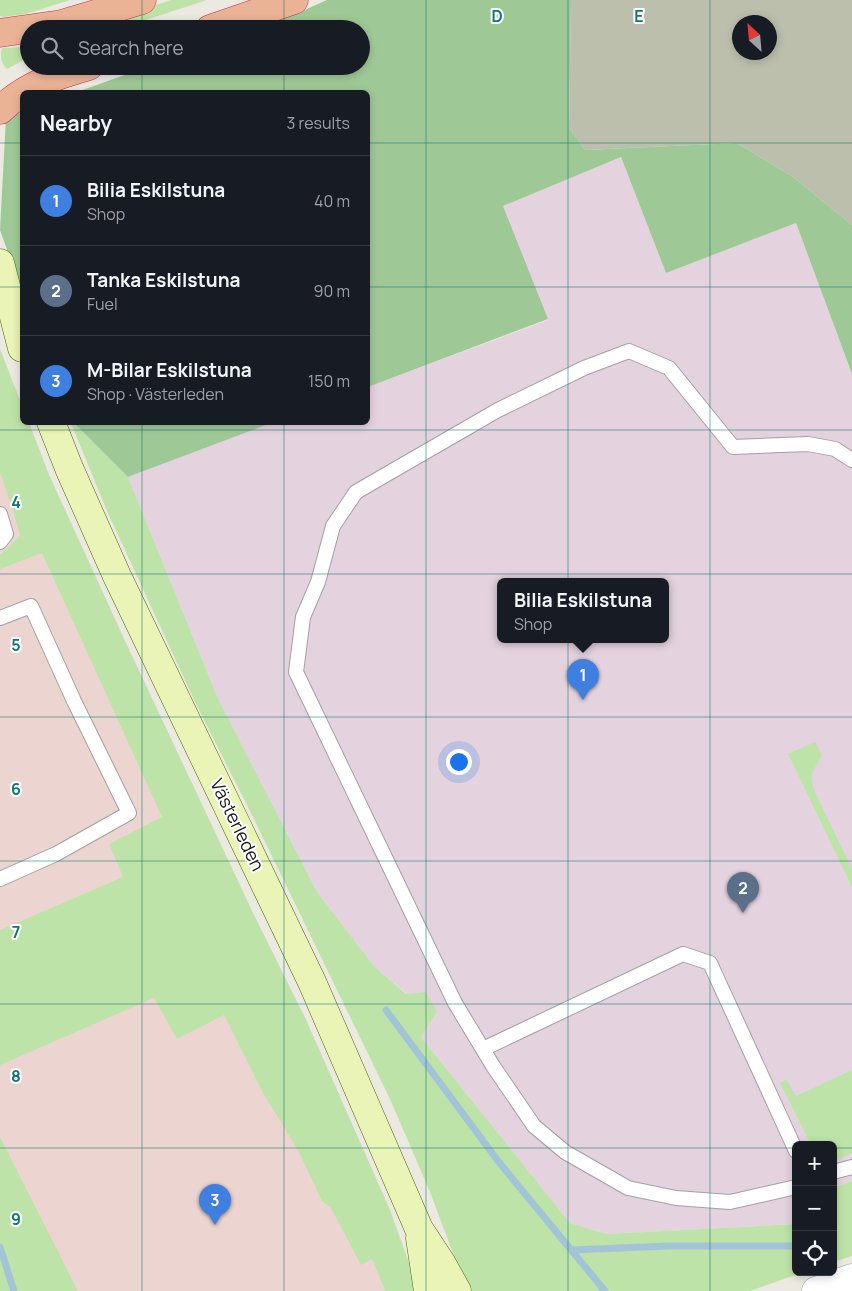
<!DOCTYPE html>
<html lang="en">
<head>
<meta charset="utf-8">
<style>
	:root { --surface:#171b24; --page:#20242c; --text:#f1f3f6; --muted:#9ea1a6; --line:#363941; --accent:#d7958d }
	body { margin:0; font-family:Manrope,sans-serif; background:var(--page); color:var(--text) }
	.controls { position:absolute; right:15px; bottom:15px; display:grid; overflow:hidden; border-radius:8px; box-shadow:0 2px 8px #0003 }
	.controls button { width:45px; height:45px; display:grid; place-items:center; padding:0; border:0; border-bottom:1px solid var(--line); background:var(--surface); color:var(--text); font:25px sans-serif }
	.compass { position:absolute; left:732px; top:15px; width:45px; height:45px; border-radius:50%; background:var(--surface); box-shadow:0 2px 8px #0003; rotate:334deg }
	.you { position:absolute; left:458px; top:761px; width:18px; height:18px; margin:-12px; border:4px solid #fff; border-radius:50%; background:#1a73e8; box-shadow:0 0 0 8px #1a73e833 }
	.badge { display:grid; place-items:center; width:32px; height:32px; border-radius:50%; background:var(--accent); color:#fff; font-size:16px; font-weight:700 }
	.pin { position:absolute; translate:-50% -41px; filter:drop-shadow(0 1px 2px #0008) }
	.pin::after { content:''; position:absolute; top:26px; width:18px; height:15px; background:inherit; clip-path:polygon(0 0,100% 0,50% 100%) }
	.popup { position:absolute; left:497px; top:578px; width:172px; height:65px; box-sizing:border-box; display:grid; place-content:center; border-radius:8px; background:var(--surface); filter:drop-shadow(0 1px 4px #0005); font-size:16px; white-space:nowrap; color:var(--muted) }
	.popup b { font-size:19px; color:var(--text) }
	.popup::after { content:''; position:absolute; left:50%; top:100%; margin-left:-10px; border:10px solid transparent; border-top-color:var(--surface) }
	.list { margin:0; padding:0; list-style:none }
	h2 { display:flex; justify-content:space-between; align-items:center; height:65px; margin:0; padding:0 20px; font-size:21px }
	h2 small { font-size:16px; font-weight:400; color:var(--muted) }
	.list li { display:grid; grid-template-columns:32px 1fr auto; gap:15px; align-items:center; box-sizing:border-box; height:90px; padding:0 20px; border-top:1px solid var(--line) }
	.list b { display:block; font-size:19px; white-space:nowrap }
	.list p { margin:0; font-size:16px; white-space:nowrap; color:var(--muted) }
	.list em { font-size:16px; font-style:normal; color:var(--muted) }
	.icon { flex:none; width:28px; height:28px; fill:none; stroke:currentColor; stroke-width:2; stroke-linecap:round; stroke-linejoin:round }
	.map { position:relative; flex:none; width:852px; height:1291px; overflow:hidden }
	.search { position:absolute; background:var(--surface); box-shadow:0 2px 8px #0003; left:20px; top:20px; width:350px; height:55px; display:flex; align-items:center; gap:12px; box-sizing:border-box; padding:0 18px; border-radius:28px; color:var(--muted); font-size:19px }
	.panel { position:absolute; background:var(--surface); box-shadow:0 2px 8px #0003; left:20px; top:90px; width:350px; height:335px; border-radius:8px }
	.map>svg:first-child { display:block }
</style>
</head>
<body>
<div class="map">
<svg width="852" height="1291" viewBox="0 0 852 1291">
	<rect width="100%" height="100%" fill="#ebe9e0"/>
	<path fill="#ecd5d0" d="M0 349 22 406V422L29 423 49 475 125 641 253 913 306 1020 390 1210 417 1291H51L0 1176Z"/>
	<path fill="#e4d3df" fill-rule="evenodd" d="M621 157 666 273 796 223 852 374V1181L833 1188V1145H796V1224L607 1234 570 1223 421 1037 437 1012 407 994 375 967 317 892 217 696 128 477 271 423 368 422V387L548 320 503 206ZM500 581H666V639H500Z"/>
	<path fill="#bdbfad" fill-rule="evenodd" d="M571 0H852V225L793 177 737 143 585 150 569 127ZM740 22H770V52H740Z"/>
	<path fill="#bee3a8" d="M0 0H70L26 14 3 17 0 16Z
		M171 0H207L118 29H80Z
		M29 45V57L7 69C1 64 0 55 2 48L22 47Z
		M0 349 22 406V422L29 423 49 475 125 641 253 913 306 1020 390 1210 414 1277 417 1291H384L385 1290 372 1259 361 1265 331 1208 322 1201 299 1152 262 1091 224 1015 177 1039 154 998 0 1065V930L123 877 109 844 162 817 42 553 0 569V555L20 536 13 510 0 472Z
		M71 423H74L128 477 217 696 317 892 375 967 406 994 426 992 437 1012 421 1037 570 1223 607 1234 796 1224V1272H804L750 1291H470L457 1264 430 1192 390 1099 250 811 196 704 107 511Z
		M815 742 822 755 811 775 814 790 852 869V887L788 754Z
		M852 1070V1153L833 1162V1145H811L780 1083 786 1079 796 1096Z
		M0 1137 78 1291H0Z
		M852 1181V1256L833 1262V1188Z"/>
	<path fill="#9fc897" d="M327 0H571L569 127 585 150 737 143 793 177 852 225V374L796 223 666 273 621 157 503 206 548 319 368 387V92H77L150 66H361V29H255L291 16Z
		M22 112V291L0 230 6 118Z
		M74 423H271L128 477Z"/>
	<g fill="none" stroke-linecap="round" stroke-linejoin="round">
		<path stroke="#a3c4d7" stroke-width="7" d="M386 1010 498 1161 605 1291
			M0 1247 14 1291
			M571 1250 669 1246H796"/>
		<defs>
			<path id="service" d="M0 514 6 534 0 542
				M0 618 31 606 74 701 129 813 56 854 0 879
				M483 1049 683 954 710 963 796 1151
				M833 1172 852 1167
				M796 1187 730 1202 676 1198 628 1188 565 1152 534 1126 493 1066 455 1003 296 672 303 617 318 582 333 526 356 492 498 410 584 368 629 351 669 368 733 447 808 444 835 449 852 460"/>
			<path id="tertiary" d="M816 1291 852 1278"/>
			<path id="secondary" d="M0 263 22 348
				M51 422 69 468 117 576 312 982 419 1229 442 1264 457 1291
				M420 1238 428 1291"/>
			<path id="trunk" d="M210 29 294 0
				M0 33 62 24 142 0
				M0 110C27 85 54 76 89 66"/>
		</defs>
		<use href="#service" stroke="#a1a1a1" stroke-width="16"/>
		<use href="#tertiary" stroke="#a1a1a1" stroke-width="29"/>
		<use href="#secondary" stroke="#51670c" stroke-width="29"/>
		<use href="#trunk" stroke="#c82f4f" stroke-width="29"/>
		<use href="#service" stroke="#fff" stroke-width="14"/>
		<use href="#tertiary" stroke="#fff" stroke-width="28"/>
		<use href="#secondary" stroke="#e9f4b6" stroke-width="28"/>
		<use href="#trunk" stroke="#eab396" stroke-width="28"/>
	</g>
	<path fill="none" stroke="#0f766e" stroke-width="1" stroke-opacity="0.55" d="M142 0V29M284 0V29M426 0V1291M568 0V1291M710 0V1291M142 66V92M284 66V92M0 143H22M368 143H852M0 287H22M368 287H852M142 422V1291M284 422V1291M0 430H852M0 574H852M0 717H852M0 861H852M0 1004H852M0 1148H796M833 1148H852"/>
	<g text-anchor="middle" stroke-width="4" stroke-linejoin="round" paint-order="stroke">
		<g font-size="18" fill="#1a1a1a" stroke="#fff">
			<text transform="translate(237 825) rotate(64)" y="6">Västerleden</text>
		</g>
	</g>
	<g font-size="16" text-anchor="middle" font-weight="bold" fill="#0f766e" stroke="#fff" stroke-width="4" stroke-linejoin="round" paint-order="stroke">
		<text x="497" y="22">D</text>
		<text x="639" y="22">E</text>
		<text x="16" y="508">4</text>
		<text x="16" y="651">5</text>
		<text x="16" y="795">6</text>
		<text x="16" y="938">7</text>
		<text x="16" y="1082">8</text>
		<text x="16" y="1225">9</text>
	</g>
</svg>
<div class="controls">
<button>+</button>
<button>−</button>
<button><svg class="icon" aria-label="locate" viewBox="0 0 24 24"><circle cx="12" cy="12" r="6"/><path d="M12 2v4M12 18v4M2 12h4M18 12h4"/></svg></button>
</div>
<svg class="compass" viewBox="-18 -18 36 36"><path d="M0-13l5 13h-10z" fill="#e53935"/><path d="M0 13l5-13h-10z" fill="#9ea1a6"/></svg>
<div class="you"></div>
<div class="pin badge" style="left:583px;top:700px;background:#3f7fe0">1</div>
<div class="popup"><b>Bilia Eskilstuna</b>Shop</div>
<div class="pin badge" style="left:743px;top:913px;background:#5c6f8a">2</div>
<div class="pin badge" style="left:215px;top:1225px;background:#3f7fe0">3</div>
<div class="search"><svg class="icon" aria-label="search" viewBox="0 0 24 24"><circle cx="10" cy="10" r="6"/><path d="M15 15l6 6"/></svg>Search here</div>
<section class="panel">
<h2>Nearby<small>3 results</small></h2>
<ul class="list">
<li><span class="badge" style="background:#3f7fe0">1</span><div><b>Bilia Eskilstuna</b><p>Shop</p></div><em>40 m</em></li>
<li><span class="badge" style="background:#5c6f8a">2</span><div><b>Tanka Eskilstuna</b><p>Fuel</p></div><em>90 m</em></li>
<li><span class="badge" style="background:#3f7fe0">3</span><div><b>M-Bilar Eskilstuna</b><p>Shop · Västerleden</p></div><em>150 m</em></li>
</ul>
</section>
</div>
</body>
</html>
